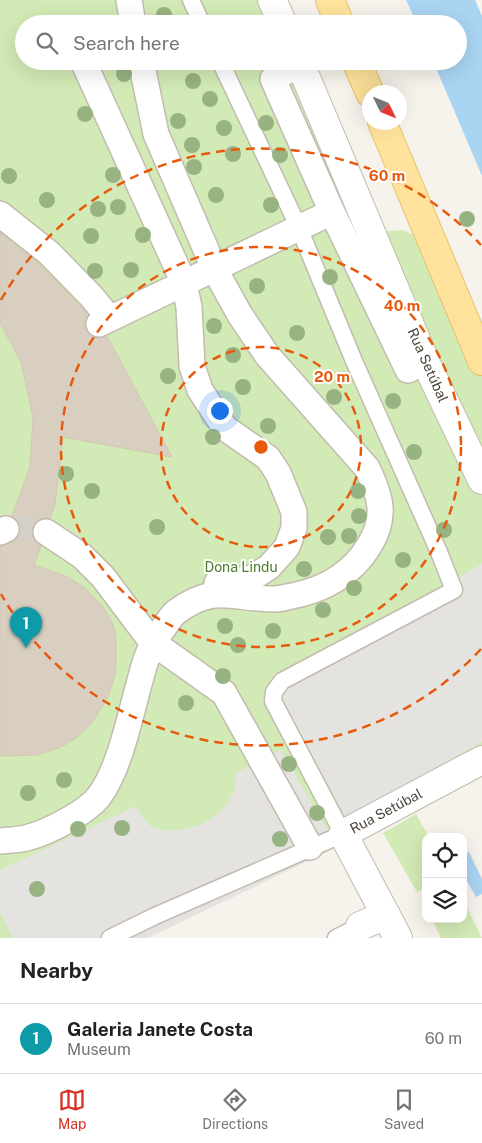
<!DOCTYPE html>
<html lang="en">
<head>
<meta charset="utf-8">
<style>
	:root { --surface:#fff; --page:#f2f2f2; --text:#222; --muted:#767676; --line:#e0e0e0; --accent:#d93025 }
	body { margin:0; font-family:"Public Sans",sans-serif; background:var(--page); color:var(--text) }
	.controls { position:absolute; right:15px; bottom:15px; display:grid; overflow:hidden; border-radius:10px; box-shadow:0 5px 20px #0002 }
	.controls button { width:45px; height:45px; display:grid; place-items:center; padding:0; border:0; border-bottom:1px solid var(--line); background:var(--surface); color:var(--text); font:25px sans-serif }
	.compass { position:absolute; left:362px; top:85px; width:45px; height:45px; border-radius:50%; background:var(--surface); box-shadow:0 5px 20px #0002; rotate:133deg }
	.you { position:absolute; left:219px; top:410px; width:18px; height:18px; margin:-12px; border:4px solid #fff; border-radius:50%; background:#1a73e8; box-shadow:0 0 0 8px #1a73e833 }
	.badge { display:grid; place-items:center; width:32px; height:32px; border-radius:50%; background:var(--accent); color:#fff; font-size:16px; font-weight:700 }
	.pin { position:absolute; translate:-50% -41px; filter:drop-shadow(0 1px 2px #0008) }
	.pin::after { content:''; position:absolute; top:26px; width:18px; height:15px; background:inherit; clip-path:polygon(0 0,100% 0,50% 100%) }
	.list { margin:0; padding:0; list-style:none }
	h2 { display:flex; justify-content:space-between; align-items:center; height:65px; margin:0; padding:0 20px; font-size:21px }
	h2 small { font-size:16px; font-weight:400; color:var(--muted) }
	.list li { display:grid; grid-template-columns:32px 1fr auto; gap:15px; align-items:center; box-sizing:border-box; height:70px; padding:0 20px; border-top:1px solid var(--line) }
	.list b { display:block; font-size:19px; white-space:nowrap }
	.list p { margin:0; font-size:16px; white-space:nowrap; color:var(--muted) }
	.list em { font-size:16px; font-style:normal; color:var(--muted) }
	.icon { flex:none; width:28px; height:28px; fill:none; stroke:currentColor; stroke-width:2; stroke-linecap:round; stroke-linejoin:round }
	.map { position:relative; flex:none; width:482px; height:938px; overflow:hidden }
	.search { position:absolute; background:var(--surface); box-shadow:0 5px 20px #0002; left:15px; right:15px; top:15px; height:55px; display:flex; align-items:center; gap:12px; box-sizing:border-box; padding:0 18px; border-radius:28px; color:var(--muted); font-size:19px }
	.sheet { height:135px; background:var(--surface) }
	nav { display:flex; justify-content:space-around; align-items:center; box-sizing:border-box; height:70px; border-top:1px solid var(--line); background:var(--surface); font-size:14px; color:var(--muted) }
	nav a { display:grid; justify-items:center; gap:2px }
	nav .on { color:var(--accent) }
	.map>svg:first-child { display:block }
</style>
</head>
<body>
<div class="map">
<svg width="482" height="938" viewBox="0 0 482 938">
	<rect width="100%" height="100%" fill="#f6f3ec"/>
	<path fill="#d2eab5" d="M0 0H260L271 24H24V61H287L372 232 403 230 418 237 482 363V771L144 938H0Z
		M416 814 429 837H426V887L417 892 383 833Z
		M463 899 482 938H441L432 919H463Z"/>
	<path fill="#e5e3e0" d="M482 564V742L345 817 271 679Z
		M281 750 337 847 148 938H13L0 912V870L136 806 142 817 150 826 167 831 188 829 202 824 215 816 228 803 235 789 236 773Z"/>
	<path fill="#a9d4f2" d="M406 0H475L482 16V176L433 61H458V24H417Z
		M469 852 482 879V894L476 897 463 874V855Z"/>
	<path fill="#d8cfc1" stroke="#d3c7b4" d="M0 232 39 264 80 306 88 315 85 323 86 330 91 336 98 338 107 336 172 457 63 437 55 505 50 519 46 518 39 519 34 524 32 531 33 539 41 546 34 565 68 577 85 588 103 607 112 622 116 635V669L113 682 107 699 91 724 76 738 59 748 37 755 0 756V546L13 542 18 536 20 530 19 522 12 516 30 467 33 418 21 362 0 323Z"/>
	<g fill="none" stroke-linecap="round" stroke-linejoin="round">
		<path stroke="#d4d0c8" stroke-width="25" stroke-dasharray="25 12" stroke-linecap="butt" d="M6 529H33L46 532"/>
		<defs>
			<path id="service" d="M191 0 202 24
				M110 938 155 916 343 834 273 701 274 692 282 681 454 590 439 552 354 361 299 228 220 61
				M336 938 360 926"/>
			<path id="pedestrian" d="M129 0 133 24
				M83 61 184 283 189 307 192 366 200 390 225 428 268 458 278 473 294 512V528L287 547 269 567 252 578 217 583
				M300 64 273 79 332 212 408 370 425 361
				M0 214 49 253 91 296 110 319
				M99 324 332 212
				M0 532 6 529
				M46 532 82 556 103 577 152 642 224 693 310 847
				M0 841C9 840 18 840 26 838 47 833 88 812 100 795 121 766 131 711 141 677 147 653 152 643 167 623 170 619 172 615 176 612 215 583 232 599 274 599 280 599 286 597 292 596 324 590 352 574 369 546 387 517 381 497 367 468L267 355 240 315 214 268 156 134 141 61"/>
			<path id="minor" d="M360 926 386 915"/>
			<path id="tertiary" d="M272 0 283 24
				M299 61 425 361 482 480
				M398 938 343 834 482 760"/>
			<path id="primary" d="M330 0 340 24
				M356 61 370 93
				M382 122 482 361"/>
		</defs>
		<use href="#service" stroke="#c2bbae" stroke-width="19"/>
		<use href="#pedestrian" stroke="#c2bbae" stroke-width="28"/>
		<use href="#minor" stroke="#c2bbae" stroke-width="30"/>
		<use href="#tertiary" stroke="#c2bbae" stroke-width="30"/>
		<use href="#primary" stroke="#e6c16a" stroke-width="30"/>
		<use href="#service" stroke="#fff" stroke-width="16"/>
		<use href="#pedestrian" stroke="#fff" stroke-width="25"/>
		<use href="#minor" stroke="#fff" stroke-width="28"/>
		<use href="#tertiary" stroke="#fff" stroke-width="28"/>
		<use href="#primary" stroke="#ffe39c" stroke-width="28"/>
	</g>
	<g fill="#97b381">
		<circle cx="164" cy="15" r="8"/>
		<circle cx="124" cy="74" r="8"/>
		<circle cx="193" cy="81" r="8"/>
		<circle cx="210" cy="99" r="8"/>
		<circle cx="85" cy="114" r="8"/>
		<circle cx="178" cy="121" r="8"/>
		<circle cx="266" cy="123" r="8"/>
		<circle cx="224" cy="128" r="8"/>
		<circle cx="192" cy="145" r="8"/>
		<circle cx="233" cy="154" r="8"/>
		<circle cx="280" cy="155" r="8"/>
		<circle cx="194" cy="167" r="8"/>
		<circle cx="113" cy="175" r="8"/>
		<circle cx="9" cy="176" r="8"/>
		<circle cx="216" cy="195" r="8"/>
		<circle cx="47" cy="200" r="8"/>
		<circle cx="271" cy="205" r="8"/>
		<circle cx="118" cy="207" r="8"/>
		<circle cx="98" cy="209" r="8"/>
		<circle cx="467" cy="219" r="8"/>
		<circle cx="143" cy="235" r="8"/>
		<circle cx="91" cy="236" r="8"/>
		<circle cx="131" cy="270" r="8"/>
		<circle cx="95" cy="271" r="8"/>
		<circle cx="330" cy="277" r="8"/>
		<circle cx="257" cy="286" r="8"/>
		<circle cx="214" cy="326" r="8"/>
		<circle cx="297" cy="333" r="8"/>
		<circle cx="233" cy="355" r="8"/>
		<circle cx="168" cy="376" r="8"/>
		<circle cx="243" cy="387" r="8"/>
		<circle cx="334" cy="397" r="8"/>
		<circle cx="393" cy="401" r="8"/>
		<circle cx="268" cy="426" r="8"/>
		<circle cx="213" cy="437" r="8"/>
		<circle cx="414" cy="452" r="8"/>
		<circle cx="66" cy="474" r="8"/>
		<circle cx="92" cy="491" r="8"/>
		<circle cx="358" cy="491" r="8"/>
		<circle cx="359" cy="516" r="8"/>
		<circle cx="157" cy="527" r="8"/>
		<circle cx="444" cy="530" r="8"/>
		<circle cx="349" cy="536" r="8"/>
		<circle cx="328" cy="537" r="8"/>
		<circle cx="403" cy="560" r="8"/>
		<circle cx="304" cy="569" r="8"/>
		<circle cx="354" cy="588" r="8"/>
		<circle cx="323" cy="610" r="8"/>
		<circle cx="225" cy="626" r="8"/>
		<circle cx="273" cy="631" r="8"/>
		<circle cx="238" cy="645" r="8"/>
		<circle cx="223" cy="676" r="8"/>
		<circle cx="186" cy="703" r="8"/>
		<circle cx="289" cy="764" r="8"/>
		<circle cx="64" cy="780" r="8"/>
		<circle cx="28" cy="793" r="8"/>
		<circle cx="317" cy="813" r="8"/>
		<circle cx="122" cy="828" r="8"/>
		<circle cx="78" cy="829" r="8"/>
		<circle cx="280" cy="839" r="8"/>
		<circle cx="37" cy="889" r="8"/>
	</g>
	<g fill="none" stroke="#e8590c" stroke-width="2.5" stroke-dasharray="9 6">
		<circle cx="261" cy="447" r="100"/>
		<circle cx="261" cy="447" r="200"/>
		<path d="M481 649A299 299 0 0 1 1 594M1 300A299 299 0 0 1 481 245"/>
	</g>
	<g text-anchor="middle" stroke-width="4" stroke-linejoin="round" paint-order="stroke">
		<g font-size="14" fill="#4b4439" stroke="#fff">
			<text transform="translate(428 365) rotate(66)" y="5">Rua Setúbal</text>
			<text transform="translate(386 811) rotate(-28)" y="5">Rua Setúbal</text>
		</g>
		<g font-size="14" fill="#4a7f2a" stroke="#fff">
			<text x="241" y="572">Dona Lindu</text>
		</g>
	</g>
	<circle cx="261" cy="447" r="8" fill="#e8590c" stroke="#fff" stroke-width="2.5"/>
	<g font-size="15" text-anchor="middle" font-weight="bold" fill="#e8590c" stroke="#fff" stroke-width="4" stroke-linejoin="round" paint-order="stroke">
		<text x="387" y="181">60 m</text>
		<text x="402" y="311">40 m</text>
		<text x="332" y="382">20 m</text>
	</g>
</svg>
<div class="controls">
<button><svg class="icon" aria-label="locate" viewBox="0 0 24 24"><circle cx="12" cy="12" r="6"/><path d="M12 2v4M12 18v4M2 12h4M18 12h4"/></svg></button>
<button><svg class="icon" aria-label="layers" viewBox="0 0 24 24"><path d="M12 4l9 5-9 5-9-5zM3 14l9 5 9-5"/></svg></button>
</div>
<svg class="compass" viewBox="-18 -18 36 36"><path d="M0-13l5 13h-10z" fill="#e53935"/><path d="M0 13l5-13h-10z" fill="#767676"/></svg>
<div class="you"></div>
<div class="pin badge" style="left:26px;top:648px;background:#0f9aa8">1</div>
<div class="search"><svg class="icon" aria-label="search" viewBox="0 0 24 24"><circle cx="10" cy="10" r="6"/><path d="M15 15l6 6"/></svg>Search here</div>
</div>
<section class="sheet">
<h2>Nearby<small></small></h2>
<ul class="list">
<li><span class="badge" style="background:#0f9aa8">1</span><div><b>Galeria Janete Costa</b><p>Museum</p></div><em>60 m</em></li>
</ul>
</section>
<nav>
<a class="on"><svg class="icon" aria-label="map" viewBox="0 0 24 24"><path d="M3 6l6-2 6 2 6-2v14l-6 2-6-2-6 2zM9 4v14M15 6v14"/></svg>Map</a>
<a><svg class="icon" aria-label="directions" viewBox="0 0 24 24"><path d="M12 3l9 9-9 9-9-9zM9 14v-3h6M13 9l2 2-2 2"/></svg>Directions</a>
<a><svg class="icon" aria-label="saved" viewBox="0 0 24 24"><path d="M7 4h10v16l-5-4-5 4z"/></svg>Saved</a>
</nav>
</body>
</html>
